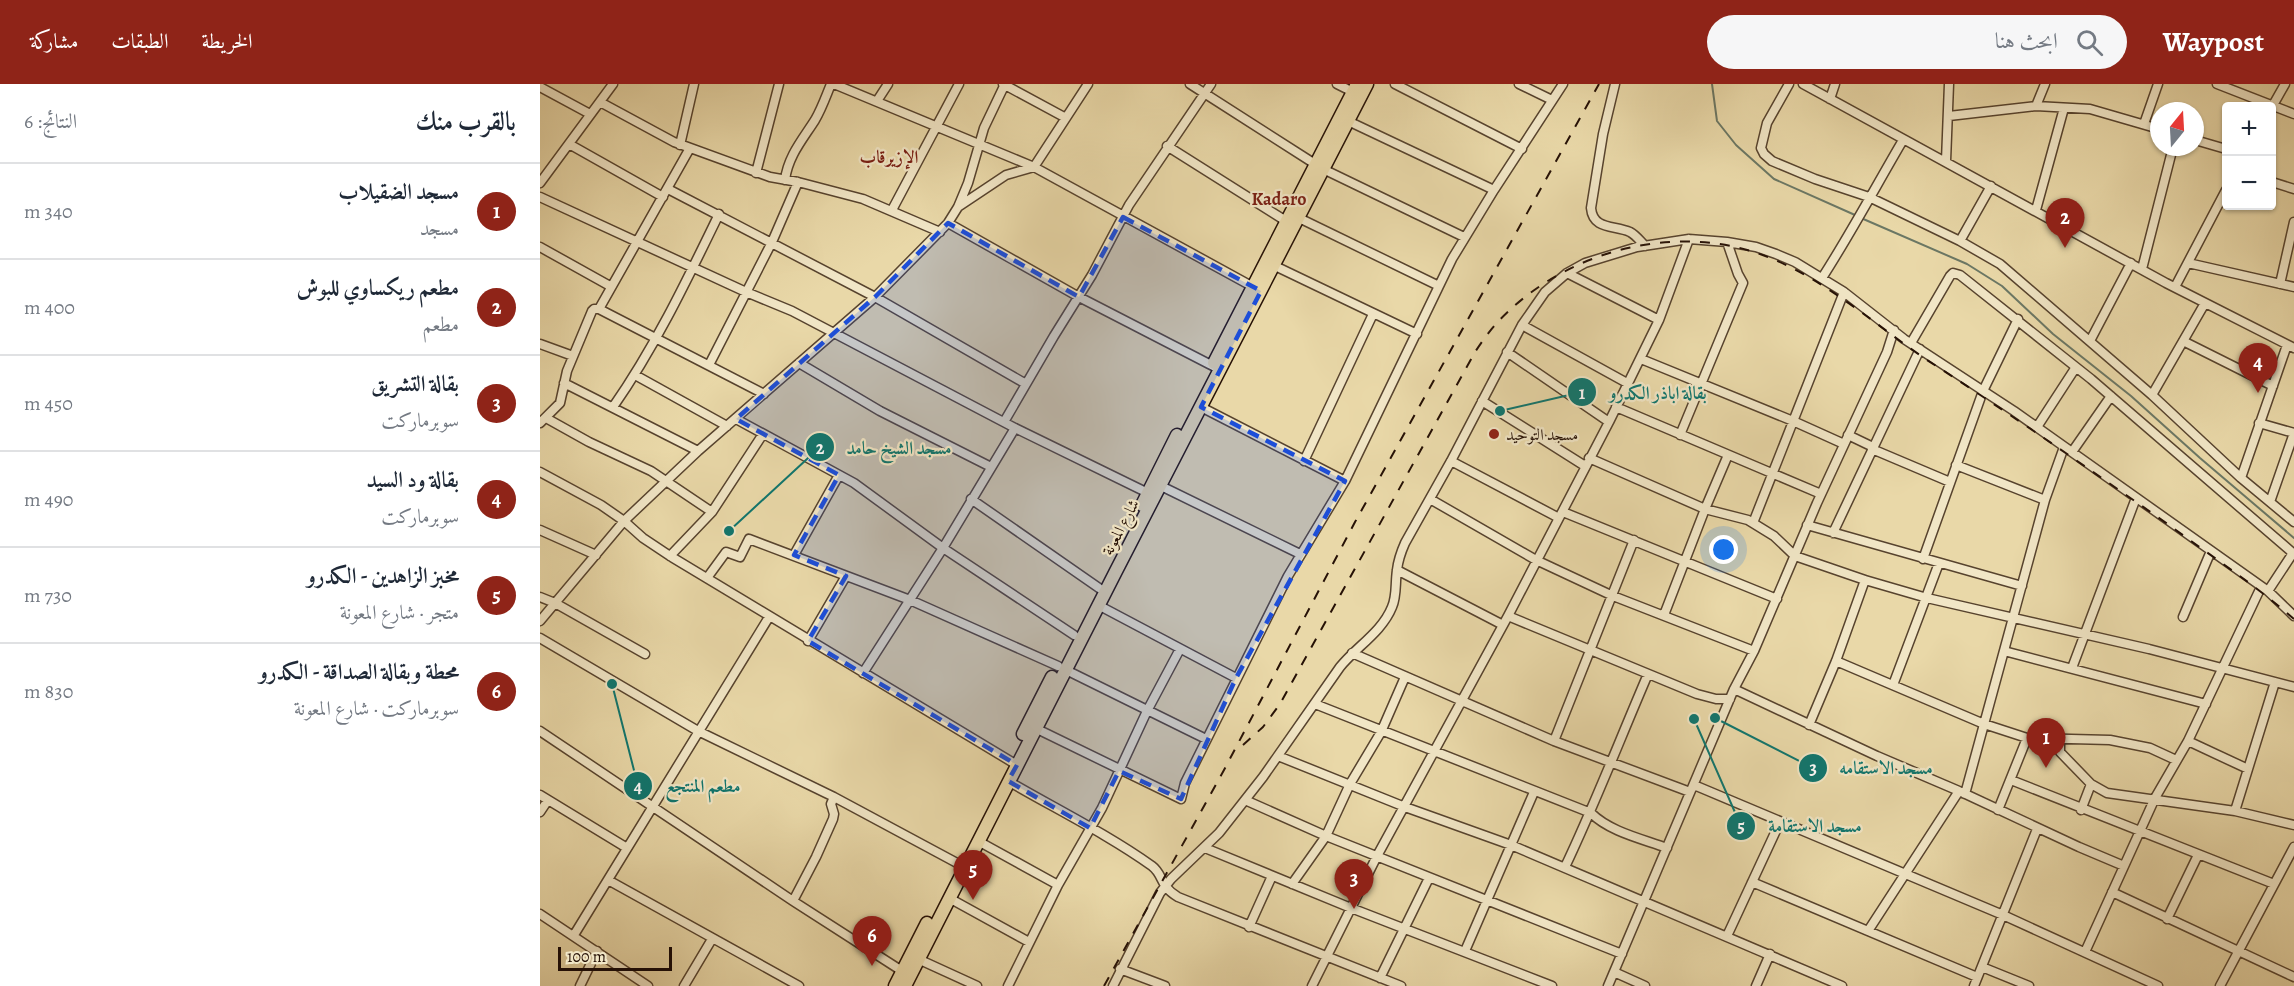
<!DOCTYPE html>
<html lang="ar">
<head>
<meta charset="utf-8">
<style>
	:root { --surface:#fff; --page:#f6f6f7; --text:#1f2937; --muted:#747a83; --line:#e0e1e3; --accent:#8f2418 }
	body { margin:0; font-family:Alegreya,Amiri,serif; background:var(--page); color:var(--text); direction:rtl }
	.controls { position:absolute; right:18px; top:18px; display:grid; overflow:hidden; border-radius:6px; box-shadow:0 2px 4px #0004 }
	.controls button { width:54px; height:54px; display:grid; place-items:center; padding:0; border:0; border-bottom:2px solid var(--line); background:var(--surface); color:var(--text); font:30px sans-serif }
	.compass { position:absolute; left:1610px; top:18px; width:54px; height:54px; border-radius:50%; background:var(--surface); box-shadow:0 2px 4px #0004; rotate:18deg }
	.scale { position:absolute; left:18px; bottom:15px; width:114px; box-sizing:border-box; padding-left:6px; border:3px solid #261106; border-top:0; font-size:16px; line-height:21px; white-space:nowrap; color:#261106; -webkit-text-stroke:4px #f1e6c6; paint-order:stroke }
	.you { position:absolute; left:1184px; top:466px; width:21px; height:21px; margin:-15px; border:4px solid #fff; border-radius:50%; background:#1a73e8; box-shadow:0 0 0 9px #1a73e833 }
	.badge { display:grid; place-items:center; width:39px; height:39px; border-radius:50%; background:var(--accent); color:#fff; font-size:20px; font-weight:700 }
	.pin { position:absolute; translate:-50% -50px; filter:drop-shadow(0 2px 3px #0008) }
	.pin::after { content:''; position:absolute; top:32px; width:21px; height:18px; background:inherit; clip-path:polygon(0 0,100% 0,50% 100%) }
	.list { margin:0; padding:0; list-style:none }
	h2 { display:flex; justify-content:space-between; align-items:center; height:78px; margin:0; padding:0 24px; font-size:26px }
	h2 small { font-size:20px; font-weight:400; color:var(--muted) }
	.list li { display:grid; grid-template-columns:39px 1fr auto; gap:18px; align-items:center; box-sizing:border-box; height:96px; padding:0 24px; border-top:2px solid var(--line) }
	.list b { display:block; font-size:22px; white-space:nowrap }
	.list p { margin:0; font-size:20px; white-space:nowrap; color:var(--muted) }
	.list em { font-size:20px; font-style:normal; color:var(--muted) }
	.icon { flex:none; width:33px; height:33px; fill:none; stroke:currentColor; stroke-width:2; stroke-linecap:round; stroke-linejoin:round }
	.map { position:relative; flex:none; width:1754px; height:902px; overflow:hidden; direction:ltr }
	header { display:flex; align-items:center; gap:36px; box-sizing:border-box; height:84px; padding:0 30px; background:var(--accent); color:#fff }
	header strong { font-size:28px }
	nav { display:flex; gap:33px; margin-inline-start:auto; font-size:21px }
	.search { width:420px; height:54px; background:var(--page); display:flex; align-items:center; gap:15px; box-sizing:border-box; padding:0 21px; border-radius:33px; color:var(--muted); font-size:22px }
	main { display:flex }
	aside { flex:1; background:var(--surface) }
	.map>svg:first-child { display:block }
</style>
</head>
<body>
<header>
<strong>Waypost</strong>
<div class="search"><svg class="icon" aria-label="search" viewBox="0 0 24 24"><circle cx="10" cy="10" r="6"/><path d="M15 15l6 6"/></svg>ابحث هنا</div>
<nav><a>الخريطة</a><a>الطبقات</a><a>مشاركة</a></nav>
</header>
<main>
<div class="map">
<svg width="1754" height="902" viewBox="0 0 1754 902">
	<rect width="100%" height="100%" fill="#e9d8a8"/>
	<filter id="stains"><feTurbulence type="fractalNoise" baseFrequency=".00333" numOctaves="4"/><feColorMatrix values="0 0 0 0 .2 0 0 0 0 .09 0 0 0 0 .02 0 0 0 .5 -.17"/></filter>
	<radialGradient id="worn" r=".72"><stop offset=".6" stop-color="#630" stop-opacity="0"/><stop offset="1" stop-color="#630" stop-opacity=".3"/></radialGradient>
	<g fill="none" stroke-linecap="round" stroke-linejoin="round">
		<path stroke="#6b7764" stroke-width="2" d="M1172 0 1177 37 1196 61 1234 95 1315 131
			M1321 134 1427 180 1462 202 1513 250 1591 312 1660 374 1754 454"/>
		<defs>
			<path id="minor" d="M294 0 494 83 717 205
				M463 0 526 34
				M650 0 775 80
				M797 0 813 8
				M855 0 982 65
				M979 0 1012 16
				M1075 0 1063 50 1051 124C1053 146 1074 141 1090 148 1096 151 1100 157 1105 162
				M1249 0 1227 39 1221 64 1224 70 1232 77 1275 95 1329 113 1420 157 1460 180 1612 311 1701 394 1754 438
				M1263 0 1626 199 1754 264
				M1677 0 1754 30
				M0 3 50 30
				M1290 15 1295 0
				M337 17 348 0
				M60 18 134 58 230 93 258 98 323 115 400 148
				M1496 22 1505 0
				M1732 23 1745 0
				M1409 32 1496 22 1550 25 1619 45
				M808 37 954 106
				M1604 40 1618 0
				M1655 56 1686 65
				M29 60 123 113
				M140 61 154 0
				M627 62 746 137
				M1406 77 1409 0
				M783 85 924 153
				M216 89 239 0
				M245 96C248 72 263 55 275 36 282 24 286 12 291 0
				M1732 98 1754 105
				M0 99 73 0
				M128 105 335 213 486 300
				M0 113 206 208 252 227 475 344 608 409
				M418 123 466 91 494 83 548 0
				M352 126 419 0
				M1496 126 1524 24
				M759 134 899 202
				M408 139 539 213 673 282
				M1420 157 1451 102
				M0 163 70 202
				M1648 179 1754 203
				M735 182 877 250
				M1602 185 1633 63
				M1027 189 1119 236
				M1282 194C1311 149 1336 102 1363 56
				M1740 200 1754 138
				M1635 203 1686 106
				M59 225 224 310
				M982 241 1087 299
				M1550 257 1591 179
				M1643 257 1733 302
				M1371 259 1410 192 1413 189 1420 191 1551 295 1754 470
				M0 260 33 272
				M967 268 1069 338
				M1101 275 1253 337 1304 360
				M259 279 340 327 451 383
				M169 281 232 158 258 98
				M95 291 187 342
				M24 299 158 367
				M1612 311 1665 219
				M942 317 1045 382
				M73 323C115 263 147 196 179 130
				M661 323 805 397
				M1076 323 1281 410
				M6 334 49 358 111 387 172 428
				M196 335 314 399 403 464 534 551
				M464 338 514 252 552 191 589 121 671 0
				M0 339 20 319 27 287 52 227 54 225H59L150 64
				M1719 339 1754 349
				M1497 343 1536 283
				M1140 351 1203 199 1198 190 1187 158
				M1308 351 1333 363
				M1332 365 1410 398
				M1532 368 1571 312
				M1049 374 1165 425 1188 371
				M764 377 833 230
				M911 377 1019 434
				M1416 381 1505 416
				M0 388 61 421 84 437 103 454 130 472 477 681
				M1701 394 1747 261
				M621 402 760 470
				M431 415 559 504
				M890 415 996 476 1073 512 1214 567
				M1730 418 1754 349
				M1023 428 1237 515
				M1213 439 1304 208
				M1267 441 1482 502
				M0 446 56 471
				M1293 449 1380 265
				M254 471 299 391
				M130 472 172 428 223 350
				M1383 475 1443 307 1478 235
				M857 486 963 541
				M167 494 186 468 200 473 209 455 370 516 518 582
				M1728 507 1753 469
				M0 513 15 519 105 570
				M558 521 696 594
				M1124 531 1165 425 1208 436 1234 452 1255 472 1325 496 1387 514 1609 565 1754 603
				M968 532 1157 610 1176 615H1190
				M1643 533 1671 467
				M0 537 84 437 158 367 335 213 408 139 418 123 428 99 444 44 465 0
				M0 554 158 647 294 713 417 779
				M268 557 306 492
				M1464 567 1666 620
				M812 569 1014 657 1150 708
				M1296 577 1444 640 1487 654 1570 656 1610 664 1636 676
				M1532 584 1596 414
				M526 586 666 655
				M323 589 403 464 475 344
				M1353 601 1399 479
				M1194 605 1337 672 1419 707 1539 763 1584 782
				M775 620 1051 729C1070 748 1103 755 1127 764
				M1269 641 1296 577 1325 496
				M495 644 641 715 645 699 748 492 805 397 912 175 954 106 1023 0
				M0 647 253 817 362 887
				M1520 655V668L1551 700 1567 709 1695 727 1754 741
				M1014 657 1094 456
				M1648 657 1708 685
				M738 672 865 723 971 761 1302 902
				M1471 696 1734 800
				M468 697C516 725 567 750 612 782 624 791 619 802 638 813L861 902
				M1154 701 1463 831 1618 902
				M1425 710 1505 416 1524 363
				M0 711 87 764
				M705 716 786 752 1082 870
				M1458 726 1487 654
				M1541 726 1551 700
				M1695 727 1735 598
				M0 728 8 716
				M438 757 518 801
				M665 764 811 824 1012 902
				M1025 783C1055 720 1080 655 1108 590
				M68 796 259 902
				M1212 798 1437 893
				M752 800 786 752 810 700 841 648 865 593
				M1572 808 1754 893
				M409 814 489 858
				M253 817 276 773 293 735 294 730 291 720 294 713
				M0 830 108 902
				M1627 835 1658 771
				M709 843 732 792
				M1328 847 1419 707
				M34 851 229 533
				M1187 852 1240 738
				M925 867 994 708
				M1545 868 1615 714 1648 657 1721 503
				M378 875 437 902
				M1442 883 1489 902
				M580 885 625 902
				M1074 888 1105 902
				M840 894 889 794
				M40 902 57 867
				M144 902 172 855
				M468 902 518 801 562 724 607 627 640 565
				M573 902 620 809 631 795 679 749 723 693 800 583C816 563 842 548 852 523 857 512 855 499 857 486 858 477 861 468 865 459L911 377 982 241 1005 208 1027 189 1045 179 1097 163 1149 155 1187 158 1216 163 1236 170 1255 178 1304 208 1364 255 1474 327 1728 507 1754 532
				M772 902 837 772 968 532 1069 338 1119 236 1149 155
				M1068 902 1194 605 1214 567 1277 419 1347 268 1354 246
				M1216 902 1230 870
				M1434 902 1497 745
				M1680 902 1754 763"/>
			<path id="highway" d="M674 279 817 0
				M602 421 637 351
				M483 650 512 593
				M355 902 387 839
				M365 902 576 487 827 0"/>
		</defs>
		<use href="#minor" stroke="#57432e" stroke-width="11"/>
		<use href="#highway" stroke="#261106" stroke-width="15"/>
		<use href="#minor" stroke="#f1e6c6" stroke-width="8"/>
		<use href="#highway" stroke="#e9d8a8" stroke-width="12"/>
		<path stroke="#261106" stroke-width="2" stroke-dasharray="10 10" stroke-linecap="butt" d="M703 661 723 643 740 620 935 268C941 259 948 249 955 241 1011 179 1099 148 1180 160 1261 172 1322 232 1387 276 1469 329 1549 385 1629 441 1671 472 1714 500 1754 535
			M564 902 684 686 815 438 1059 0"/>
	</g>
	<path fill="#1d4ed8" fill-opacity="0.2" stroke="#1d4ed8" stroke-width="4.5" stroke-dasharray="12 8" stroke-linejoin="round" d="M583 133 721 207 661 323 805 397 696 594 641 715 579 687 550 744 468 697 477 681 268 557 306 492 254 471 299 391 196 335 335 213 408 139 539 213Z"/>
	<circle fill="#8f2418" stroke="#f1e6c6" stroke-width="2" cx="954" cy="350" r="6"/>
	<g text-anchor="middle" stroke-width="4.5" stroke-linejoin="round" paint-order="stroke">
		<g font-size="16" fill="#261106" stroke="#f1e6c6" text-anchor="start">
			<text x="966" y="356">مسجد التوحيد</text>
		</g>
		<g font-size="16" fill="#261106" stroke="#f1e6c6">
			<text transform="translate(580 443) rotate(-62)" y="6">شارع المعونة</text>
		</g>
		<g font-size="18" font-weight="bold" fill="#7a1f14" stroke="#f1e6c6">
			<text x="349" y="79">الإزيرقاب</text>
			<text x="739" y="121">Kadaro</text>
		</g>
	</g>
	<path fill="none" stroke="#0f766e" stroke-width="2" d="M960 327L1042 308M189 447L280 363M1175 634L1273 684M72 600L98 702M1154 635L1201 742"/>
	<g fill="#0f766e" stroke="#f1e6c6" stroke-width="2">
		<circle cx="960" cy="327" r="6"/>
		<circle cx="189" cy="447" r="6"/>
		<circle cx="1175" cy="634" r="6"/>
		<circle cx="72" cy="600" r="6"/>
		<circle cx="1154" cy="635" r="6"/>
		<circle cx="1042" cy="308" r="15"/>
		<circle cx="280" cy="363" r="15"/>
		<circle cx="1273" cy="684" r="15"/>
		<circle cx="98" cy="702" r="15"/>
		<circle cx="1201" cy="742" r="15"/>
	</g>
	<g font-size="18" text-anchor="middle" font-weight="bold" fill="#fff">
		<text x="1042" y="315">1</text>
		<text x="280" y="370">2</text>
		<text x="1273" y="690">3</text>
		<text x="98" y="708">4</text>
		<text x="1201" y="748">5</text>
	</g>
	<g font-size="18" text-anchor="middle" font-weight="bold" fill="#0f766e" stroke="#f1e6c6" stroke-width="4.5" stroke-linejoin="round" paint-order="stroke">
		<text x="1118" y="315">بقالة اباذر الكدرو</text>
		<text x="359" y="370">مسجد الشيخ حامد</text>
		<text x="1346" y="690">مسجد الاستقامه</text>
		<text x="163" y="708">مطعم المنتجع</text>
		<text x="1275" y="748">مسجد الاستقامة</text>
	</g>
	<rect width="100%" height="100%" filter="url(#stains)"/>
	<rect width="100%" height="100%" fill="url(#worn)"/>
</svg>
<div class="controls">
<button>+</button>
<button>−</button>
</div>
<svg class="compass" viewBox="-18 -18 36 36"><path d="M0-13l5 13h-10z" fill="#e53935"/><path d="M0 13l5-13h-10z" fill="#747a83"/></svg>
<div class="scale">100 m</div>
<div class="you"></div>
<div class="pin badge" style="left:1506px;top:684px">1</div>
<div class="pin badge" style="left:1525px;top:164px">2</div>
<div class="pin badge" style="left:814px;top:825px">3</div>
<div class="pin badge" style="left:1718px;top:309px">4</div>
<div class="pin badge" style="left:433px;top:816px">5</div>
<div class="pin badge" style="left:332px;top:882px">6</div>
</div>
<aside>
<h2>بالقرب منك<small>النتائج: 6</small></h2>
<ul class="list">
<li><span class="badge">1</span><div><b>مسجد الضقيلاب</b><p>مسجد</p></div><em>340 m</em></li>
<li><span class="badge">2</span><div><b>مطعم ريكساوي للبوش</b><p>مطعم</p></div><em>400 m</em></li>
<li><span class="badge">3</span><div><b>بقالة التشريق</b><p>سوبرماركت</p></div><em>450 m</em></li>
<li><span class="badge">4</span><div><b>بقالة ود السيد</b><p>سوبرماركت</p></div><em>490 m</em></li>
<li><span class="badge">5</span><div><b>مخبز الزاهدين - الكدرو</b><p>متجر · شارع المعونة</p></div><em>730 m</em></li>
<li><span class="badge">6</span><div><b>محطة وبقالة الصداقة - الكدرو</b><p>سوبرماركت · شارع المعونة</p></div><em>830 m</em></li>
</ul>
</aside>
</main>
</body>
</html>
